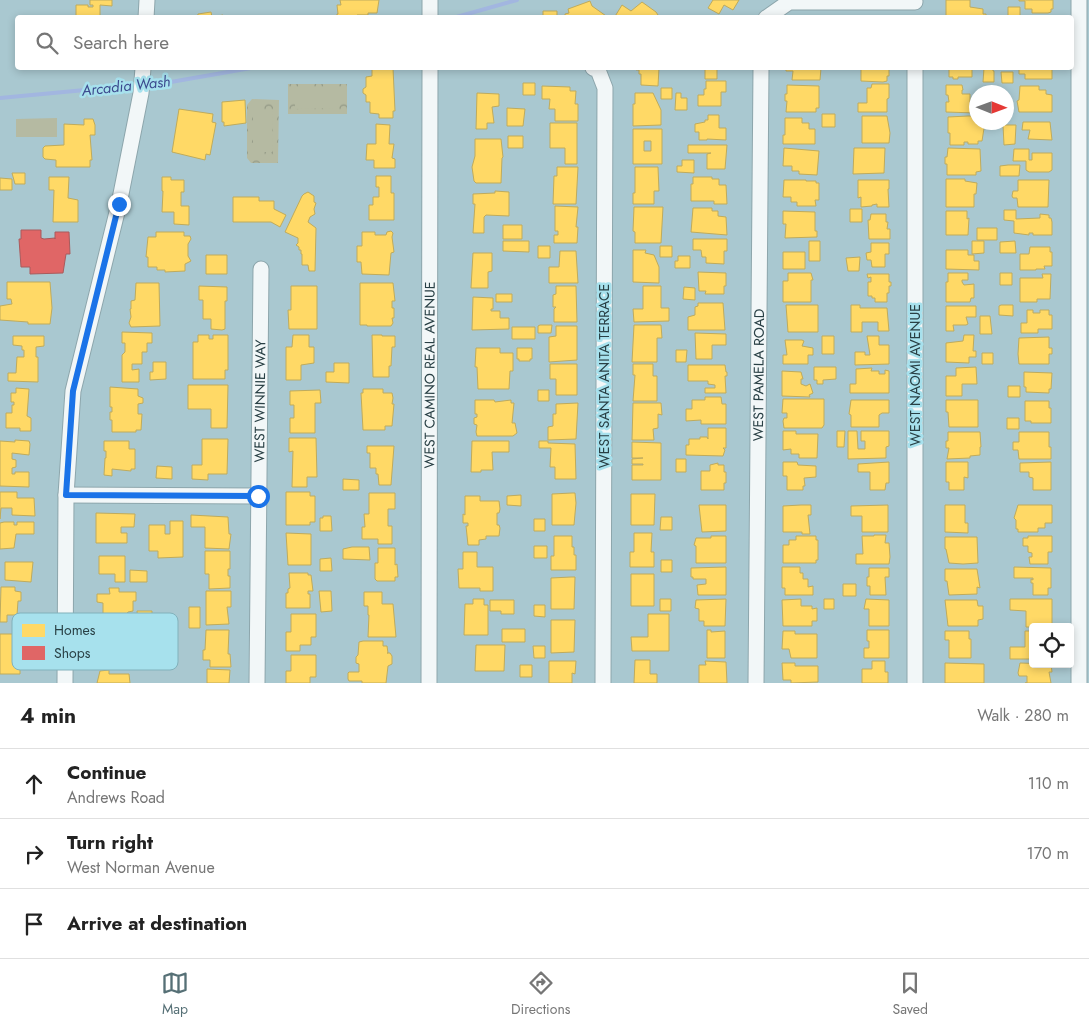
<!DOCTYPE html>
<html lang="en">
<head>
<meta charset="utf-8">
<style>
	:root { --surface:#fff; --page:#f2f2f2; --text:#222; --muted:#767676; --line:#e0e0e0; --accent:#567076 }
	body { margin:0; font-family:Jost,sans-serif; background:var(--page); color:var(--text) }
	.controls { position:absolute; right:15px; bottom:15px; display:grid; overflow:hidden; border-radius:5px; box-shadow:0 2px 8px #0003 }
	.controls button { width:45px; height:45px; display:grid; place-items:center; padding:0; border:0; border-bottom:1px solid var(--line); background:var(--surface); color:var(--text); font:25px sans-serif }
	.compass { position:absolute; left:969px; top:85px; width:45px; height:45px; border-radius:50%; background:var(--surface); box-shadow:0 2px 8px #0003; rotate:91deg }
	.stop { position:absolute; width:15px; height:15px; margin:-11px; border:4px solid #1a73e8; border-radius:50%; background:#fff }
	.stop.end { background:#1a73e8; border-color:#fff; box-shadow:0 1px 5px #0008 }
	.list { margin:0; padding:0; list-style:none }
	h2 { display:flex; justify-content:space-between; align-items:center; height:65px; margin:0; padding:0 20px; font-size:21px }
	h2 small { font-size:16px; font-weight:400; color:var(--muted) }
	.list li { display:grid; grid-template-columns:32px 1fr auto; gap:15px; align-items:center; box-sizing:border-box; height:70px; padding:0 20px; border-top:1px solid var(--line) }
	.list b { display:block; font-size:19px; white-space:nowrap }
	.list p { margin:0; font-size:16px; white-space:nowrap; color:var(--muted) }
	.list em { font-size:16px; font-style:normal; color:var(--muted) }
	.icon { flex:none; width:28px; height:28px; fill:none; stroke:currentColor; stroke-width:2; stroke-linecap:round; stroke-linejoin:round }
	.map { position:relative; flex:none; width:1089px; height:683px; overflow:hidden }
	.search { position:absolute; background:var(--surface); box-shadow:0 2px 8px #0003; left:15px; right:15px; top:15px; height:55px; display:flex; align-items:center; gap:12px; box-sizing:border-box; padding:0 18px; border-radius:5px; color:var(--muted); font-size:19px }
	.sheet { height:275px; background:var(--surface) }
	nav { display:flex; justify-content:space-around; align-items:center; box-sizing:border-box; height:70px; border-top:1px solid var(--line); background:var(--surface); font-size:14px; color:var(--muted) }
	nav a { display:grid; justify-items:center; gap:2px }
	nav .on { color:var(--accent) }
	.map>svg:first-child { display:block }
</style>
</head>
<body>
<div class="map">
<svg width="1089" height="683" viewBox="0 0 1089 683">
	<defs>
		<pattern id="park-crowns" width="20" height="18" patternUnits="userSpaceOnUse" patternTransform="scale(1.25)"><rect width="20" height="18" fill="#b5baa2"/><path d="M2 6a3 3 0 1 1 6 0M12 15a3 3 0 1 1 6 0" fill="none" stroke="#939986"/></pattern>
	</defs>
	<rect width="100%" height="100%" fill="#a9c8d0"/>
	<path fill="url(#park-crowns)" d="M288 84H347V114H288Z
		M252 99 279 100 278 163H251L247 158V105Z"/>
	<path fill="#b5baa2" d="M295 89H336V108L295 109Z
		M253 111H273L272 152H253Z
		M57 118V137H16V119Z"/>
	<path fill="#ffd966" stroke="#bfab5c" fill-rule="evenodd" d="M90 0H112V6L100 5V18H76V5H88V7H93V5H90Z
		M340 0H379L377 13H368V15H357V18H337V14H338L337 5H341Z
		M713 0H739L733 10 724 5 719 14 708 8Z
		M946 0H970V7L983 9V14H986V18H946Z
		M1019 0H1053V9H1051V12L1048 13H1032V9H1025V1H1019Z
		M590 1 592 6 609 18H565V14L569 13 568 9Z
		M642 2 656 12 660 18H614L622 5 631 11Z
		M1008 7H1020V18H1008Z
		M543 11H557V18H543Z
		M211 12 212 17 223 15V18H197L198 14Z
		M372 68H393L395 111H393V118H379V114L370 113V102H366V95L363 93V89L366 87V77L372 76Z
		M636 68H659L658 86 641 85V74H639V70H636Z
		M705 68H726V69H717V79H705Z
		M786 68H821L820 80H792L793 71H786Z
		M861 68H889V76H887V81L883 82 861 81Z
		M946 68H972V77H958V79H953V77H949V69H946Z
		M984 68H993V71H994V82H983Z
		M1019 68H1052V79H1025V74H1019Z
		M1001 72H1013V83H1002Z
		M706 81H726V92H721V106H698V95H704V89H706Z
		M523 83H535V95H523Z
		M872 84H889V98L887 99V112H858V103H867V88H871Z
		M787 85 819 86V108H816V112H786L787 101H785V94H787Z
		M946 85H962L963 90H962V94H970V105H976V113L946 112V102H949L948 95H946Z
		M542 86 570 87V91H576L575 104H578V121H555V109H549L550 99H542Z
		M1020 86H1039V90H1046V94L1052 95V112H1019L1017 101 1019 100Z
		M661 88H672V99H661Z
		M477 93 499 94V106L492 107 494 123H487V129H476Z
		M635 93H653L661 110V125L633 126V104H635Z
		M676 93H681V98H687V110H675Z
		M245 100 246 123 224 126V122H222V102Z
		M507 108 525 109 523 126H507Z
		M179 109 213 114 212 122 216 123 210 155 206 154 205 160 172 152Z
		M822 114H835V127H822Z
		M708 115H719V128H726V140L707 139V140H699V132H695V124L705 122V120H708Z
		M862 116H887L890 133 889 143H862Z
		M968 116H976V122H985L982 141H978V144H968V142H964V145H950V133H948V117Z
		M785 118H802V123H809V129H815V144H783V135H785Z
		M84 119H93L95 125V135H90L92 160H90V167H56V160L45 159 43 157V148L45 146 64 145V124L84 125Z
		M1023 122H1050L1052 140 1028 139 1030 130H1022Z
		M550 123H577V164H565V148H550Z
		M376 124 390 125 389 144H394L392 158 395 159V168H374V160H366L367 144H376Z
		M1003 125H1016L1015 144 1004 145Z
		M633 129H662V164H633ZM644 141H651V151H644Z
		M508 136H523V148H508Z
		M475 139H501L503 157 502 158 501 183H476L474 181 472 167 475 156Z
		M688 145H727L725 169H707V154L711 153H688Z
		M784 148 819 151 817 175 799 174V171H792V166H783Z
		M854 148H885L884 173 853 174Z
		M948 148 980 149 981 171 976 172V175H947V164H945V157H947Z
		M1014 149H1029V160H1032V153H1052V170L1049 172H1029L1026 170V161H1013Z
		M682 160H694V173L677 172V166H682Z
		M1008 165H1020L1019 176H1000V166Z
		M557 167H578L576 204H553L554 176H557Z
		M635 167H658L659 191H654V204H633V193H635Z
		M12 173H25V184H15Z
		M376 176H391V193H394V220H369V205H373V197H379V187H376Z
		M49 177H69L68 198 78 200V222H53L54 190H49Z
		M162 177H171V180H184V192H181V206H189V225L174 224V212H162L163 191H162Z
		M693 177H712V179H719V185H726L727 204H714V201H691V184H693Z
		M0 178 12 179V190H0Z
		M946 179H965V181L977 183 976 194H974V207H946Z
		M784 180H806V181H816V183H819V200H815L816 206H797V202H791V197H783Z
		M858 180H889V189H888L889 207H877V204L872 205V206L861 207V197L858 198Z
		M1018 180H1049L1048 207H1018L1017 198H1013L1012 196 1013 191H1018Z
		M495 191 509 192V216L486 215 484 217V233H473L475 204H473V194L495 193Z
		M308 192 314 196V202L316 203 314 209 315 214 310 217 308 222 316 228 315 271H309L308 265H302V254H301V250H299V247L296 245 298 243V238L285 232 302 196 304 194Z
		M233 197H259V201H274V209L286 215 280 227 271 222H233Z
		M555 206 578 207 576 227H578L577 243H554V235H558V231H555Z
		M634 207H663L661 243H635V232L633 231Z
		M693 208H712V211H718V216L726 217 727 235 691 232Z
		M850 209H862V222H850Z
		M1004 210H1016V219L1040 218V214L1049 215V218H1051L1052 222V235H1033V233H1029V235L1014 233V221L1004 220Z
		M783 211 815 212V231H817V237L785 238 786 224H783Z
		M946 211H967V219L969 218 968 235H946Z
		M871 214H886V222H888L887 229H890V239H869L868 220H870Z
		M503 225H522V239H503Z
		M977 228H997V240H977Z
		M391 231 393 233 392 237 394 252 391 253 389 275 362 274 361 262H357V246H362V232H375V235H386L387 232Z
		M156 232H184V236H190L191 239 188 244V256L191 261 185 264V271L165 272V270H157V267H148V257H146L148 237H156Z
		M693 239H727V251H724V264L706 263V257H702L701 250H693Z
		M503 241H529V252L503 251Z
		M809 241H820V261H809Z
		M972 241H984V253L972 254Z
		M1015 241 1016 253H1000V242Z
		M871 243H889V254H885V267H872L871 260H867L866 253 871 252Z
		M538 246H550V258H538Z
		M660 246H672V257H660Z
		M1030 247H1050V252H1052V266H1044L1045 269H1036V270H1020V254H1029Z
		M633 250H646L645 253 654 255 659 267V283L633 282Z
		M946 250H968V255H974V261H979V270L946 269Z
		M560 251H576L578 283H549V267H559Z
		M783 252H805V269H783Z
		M473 253H492V271L488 272V288H471Z
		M206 255H227V274H206Z
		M678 256H690V268H675V261H678Z
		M860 257 859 271H848L846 258Z
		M698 272 726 273V286H724V294H705L706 291H699Z
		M788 273H811L813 280H811V302H783V281H788Z
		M948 273H968V280H962V282L964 285 974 284V298H971L970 302H946V282H948Z
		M1000 273H1012V285H1000Z
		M867 274H889V282H891V286H889V293H887V302H875V298H872V296H868V282H871V277L868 278Z
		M1042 274H1051L1050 299H1037V302H1020V278H1043Z
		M7 282H50L52 308 50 324H28V322L0 320V306L12 304 11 299H7Z
		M136 283H159L160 326 131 327 129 323 131 317 130 309H131V301L135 300Z
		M360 283H393L395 301H392V308H394V318H392L393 323 391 326H367V325H360Z
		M199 286 227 287V301H225V329L222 330 211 329V319H203V300H199Z
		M291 286H317V329H289L288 310H291Z
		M556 286H576L577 322H554V309L556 307H553V295L556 294Z
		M643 286H661V308H669V321L634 322 633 309H643Z
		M684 287 695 288V300L683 299Z
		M496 294H512V302H496Z
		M473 297 493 298V309H491V311H500V318H509V329L472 330Z
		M698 303H723L725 330H688V317L695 315V307L698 306Z
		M786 305H818V332H788Z
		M851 305H860V308H887L889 331H878V322H862V332H851Z
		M1001 305H1013V316L999 315V306Z
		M946 306H976V317H966L968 324 966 325H953L954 331H946Z
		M1027 310H1033V313H1040V310H1049V315H1052V329H1038V333H1021V323H1027Z
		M980 316H990L992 334H980Z
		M540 325H552L551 333H538V326Z
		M634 325H661L662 338H657V362H632Z
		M556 326H577V360L549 362V337L556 336Z
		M512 327H535V339H512Z
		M122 332 152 333V343H147V352H142V364H132V370L139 369V382H122V355L125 352V343H122Z
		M695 333 726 334V345H712V359H696Z
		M198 335H209V339H213V335H228V370H225V379H193V342H198Z
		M293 335H309V347H314V363L301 365V380H286V347H292Z
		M372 335H382V336H395V347H392L391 366H389V377H373Z
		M964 335H974L973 351H976V357H969V363L946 362V343L963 341Z
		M13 336H44V346L36 347V357H38V382L8 381V373H16L17 357H24V350H22V346L13 345Z
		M822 336H834V354H822Z
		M867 336H879V345H889V364L855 365V352H865V355H870Z
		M1049 337V348H1052V354H1049V364H1019L1018 354 1019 338Z
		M785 340H802L804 341 802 346 813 348V355H808V364H783V355H787Z
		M476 348H500V353H513V371H510L509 389H478L477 367H475Z
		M517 348H532V359H530V361H519V359H517Z
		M676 350H687L686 362H676Z
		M982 353H993V364H982Z
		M153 362H166V379L150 380V372H153Z
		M334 363H349V383L326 382V372H334Z
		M550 364H577V395H556V379H550Z
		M633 364H653V376H657V401H633L635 375H633Z
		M688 365H725L726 372H727V376H725L726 393H705V388H715V385L708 384V381H688Z
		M814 367H836V379L823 380V384H817V380H814Z
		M976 367 977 384H962V396H946V376H956V368Z
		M872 368 871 371H879V374H885V370L889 371V393H850V384H856V369Z
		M782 371 801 372 803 379H801V384L806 386 810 384 813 393 809 395 810 397 782 396Z
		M1024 372 1052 373 1051 389H1049V393L1026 392V387H1024Z
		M188 385H228L227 428H211V409H188Z
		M1008 386H1020V397H1008Z
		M110 387 138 389V396L143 398V403L138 404V414H142L141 430H136V432H112V420H110V412H112V407H110Z
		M16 388 29 389 27 416 31 418V431H20V428H6V413H12V405H14V402H11V393H16Z
		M363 389H383V393H392L393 398 392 404H394L392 426H385V430H363L361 393H363Z
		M320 390 321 403H315V433H290V418H294V405H290V391Z
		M538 390H549V401H538Z
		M705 397H721L722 404H726V424H701V420L686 421V409H692V400H705Z
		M783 399H824V425L822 428H784L783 421 784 418H787V413H782Z
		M475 400H494L495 402 511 400V403H514L512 423H515L517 433 513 436H477L476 432 477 425 474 424V418L477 417V414H475Z
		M851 400H889V413H882L879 415V427H851V415L849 414Z
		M946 400H978V427H949L948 412H946Z
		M1025 401H1049V408H1051V423H1031V421H1025Z
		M578 403 576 439 548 440V427L553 426V414H556V404Z
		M633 403H661L662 415 658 414V428L653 429 654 440H632Z
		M1007 418H1019V429H1007Z
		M708 428H726V448H723L725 450 723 456 686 455V445H689V439H700V437H707L708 439Z
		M783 431H796V434H818L817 458H799V454H791V449L783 450Z
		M837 431H845L844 447H837Z
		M848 431H857L858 449H865V441H861V431H889V446L886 447V458L848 459Z
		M948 432H980L981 447H980V455L970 456V458L947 459 949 448H946V441H948Z
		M1019 432H1049V447H1051V459H1019L1018 450H1013V442H1019Z
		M289 438H316L317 477H307V487H292L293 451 289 452Z
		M202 439H228L227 474H208V480L192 479V465H202Z
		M15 440 29 441 30 444 29 455 12 453V459L16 460V467L12 468V474H15V472H29V487L0 486V441L15 442Z
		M104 441H129V449H135V469H131V471L112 469V476L104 475 105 458H106V451H104Z
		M472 441H509V452H492L493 470H481V472H471Z
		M539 441H548V443L575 444 576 479H555V467H550L551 448H539Z
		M632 442 661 443V480H632V465H643V464H632V459L643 458H632Z
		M367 446H394L391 485H379L378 474H376V468H370V453H367Z
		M676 459H686V472H676Z
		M783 462H797L798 465 816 466V477L804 478 805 486H803V490H787V476H783Z
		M889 462V483H886L885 490H870V472H858V464Z
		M946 462H968V478L964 477V490H949V482H946Z
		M1051 462V490H1033V478L1029 477V472H1020V463Z
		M718 463V465H724V472H726V483H724V490H701V471H710V465Z
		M157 466 172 467V479L156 478Z
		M343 479 359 480V490H343Z
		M0 492H17V498H34L35 516 12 515V508H1L0 519Z
		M286 492H310V496H315V522H310V525H286Z
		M369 493H395V509H388V526H392V544H378V539H362V527H365L364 514H369Z
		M572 493H575L576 503 574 525H552V494Z
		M631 494H655L654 525H631Z
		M521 495V506L507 505V496Z
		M465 496H480V501H499L500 509 499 513H497V525H499L500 528 499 536H486V539L479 540V545H468L466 526H468V523H463V514L465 515Z
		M699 505H726V531L702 532Z
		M801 505H811V515H808L810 534H802V532H783V506Z
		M888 505V532H862V516H851V506Z
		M945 505H965V523H968V533L945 532Z
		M1018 505H1052V523H1045V528H1038V532H1018V529H1016V520L1014 518Z
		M96 513 135 514 134 527H121V533H127V543H96Z
		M191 515 228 517 229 534H231L229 549 205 548V527H191Z
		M323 516H331L332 531H320V518H323Z
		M661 517H672V530H660Z
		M534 519H545V531H534Z
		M170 521H183V557L158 558V551H149V525H165V534H170Z
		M4 522H14V525H17V522H34V534H16L14 548 0 549V523Z
		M286 533 311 534V565H288Z
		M634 533H652L651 552H654V567H630V552H634Z
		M874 535H886L885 543H889L890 557 889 564H856V554H863L862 536H874Z
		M554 536H572V547H574V555H576V570H551V556H554Z
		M711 536H726V563H696V546L694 545 696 538H711Z
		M796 536H816V540H818V560H816V563H783V545H789V540H796Z
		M1028 536H1052V552H1048V564H1030L1029 557H1032V553L1028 552V546H1023V538H1028Z
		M945 537H977L978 563 963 564 949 563 946 549H945Z
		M534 546H547V558H534Z
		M352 547H369L370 560 343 559V549Z
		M378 548H395V565L397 564 398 577H395V581H377L375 579V563H378Z
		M205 551H230V569H228V576H230V588L209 589V574H205Z
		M463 552H477V567H493V591H480V588H459L458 569H463Z
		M99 556H125V582H115V574H99Z
		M331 558 332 571H320V559Z
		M661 560H672V572H661Z
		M5 562H33L31 582 5 580Z
		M726 567V595H698L697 585 706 584V579H693V577H691V568Z
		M782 567H800V573H803V579H808V587L813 586V595H785V588H782Z
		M1014 567 1051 568V588H1048V595H1033V583H1031V579L1033 580V578H1014Z
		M869 568H889V577H885L886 595H870V586H867V577H869Z
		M945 569H977L980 588 977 587V594L949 595 947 581H945Z
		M130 570 147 571V582H130Z
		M289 573H308V575H311L313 591H308V594H310V608H286V593H288V589L290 588Z
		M631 574H654V606H631Z
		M571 577H575L574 609H551V578Z
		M843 584H856V596H843Z
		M1 587H15V591L21 592V601H18L17 615H7V622H0Z
		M109 588H119V592H136V601H133V611L128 612 126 615H103V603L97 602V594H110Z
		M206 591H231V607H227L229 624 206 625Z
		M319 591H331L332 611 321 612Z
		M364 592H382V604H393L396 637H368L369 615H368V606H364Z
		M473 599H484V605H488V635H464L465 604H473Z
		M660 599H671V611H660Z
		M726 599 725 626H704V621H699V609L695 608 696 600Z
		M801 599V606H812V609L817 608V621H812V626H783L782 600Z
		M824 599H834V609H824Z
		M866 599 889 600V626H869V609H864Z
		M1010 599H1052V627H1026V611L1010 610Z
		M490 600H514V614H501V611H490Z
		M945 600H977L978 606H983V619L978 620V626H948Z
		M534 605H545V617L534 616Z
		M189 607H200V628H189Z
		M137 611H152V623H138Z
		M291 614H316V637H311V645H300V651H286V632H291Z
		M648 614H669V651H632L631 637H648Z
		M551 620H575L574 652 551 653Z
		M502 629H525V642H502Z
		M206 630H229L228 654H230L231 667H210V660H203V650H205Z
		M707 630H711V632L725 631V658H707Z
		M867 630H889V658H864V648H869V641H867Z
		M783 631H795V634H817V658H791L789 649H782Z
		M945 631H969V639H971V658H949V640H945Z
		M1025 631H1033V659H1010V647H1025Z
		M0 634H25L26 636V639L23 642H28L27 651H25V657H20L18 660 20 661V674H0Z
		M363 641H383V646H387L388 653H387H390L392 656V664L388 666 386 683H362V681H349L348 679V673L349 672H359V664L356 663V657L358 655 359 642Z
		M476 645H505L504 671H475Z
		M533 646H545V658H534Z
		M291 655H316V677H310V683H286V671H291Z
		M635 660H650V674H657V683H634Z
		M549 661H576L575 674 572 673V683H549Z
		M705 661 726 662 727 683H699V665H706Z
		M872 661H885V672H888V683H862V669H872Z
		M782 663H795V666H818V682L791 683V680H783Z
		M945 663 984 664V683H945Z
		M1020 663 1051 664 1052 672H1049L1051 683H1025H1027V676H1019L1018 673Z
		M520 665H532V677H520Z
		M207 669 230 670 229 683H207Z
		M109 670V674H129L130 683H97L100 671Z"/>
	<path fill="#e06666" stroke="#a95b5c" d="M21 230H41V238L44 239 55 238V239V232H69L70 254H66L63 273 30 274V267H21L19 239H21Z"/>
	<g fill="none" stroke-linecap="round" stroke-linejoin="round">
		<path stroke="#a2b6e0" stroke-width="4" d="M453 18 517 0
			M145 85 165 83 251 68
			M0 98 138 85"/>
		<defs>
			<g id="minor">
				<path d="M430 0V18"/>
				<path d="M146 18 147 0"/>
				<path d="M766 18 789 2H915"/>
				<path d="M593 68 598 70 605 88 603 683"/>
				<path d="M66 495 258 496"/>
				<path d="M65 683 66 495 73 391 119 204 141 93 143 68"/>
				<path id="s1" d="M257 683 261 269"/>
				<path id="s2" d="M429 683 430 68"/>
				<path id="s3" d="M756 683 761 68"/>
				<path d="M915 683V68"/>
				<path d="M1079 683V0"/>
			</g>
		</defs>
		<use href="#minor" stroke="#8da6ac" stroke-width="17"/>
		<use href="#minor" stroke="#f2f7f8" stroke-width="15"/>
	</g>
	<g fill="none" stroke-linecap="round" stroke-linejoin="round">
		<path stroke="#1a73e8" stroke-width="6" d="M119 204 73 391 66 495 258 496"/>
	</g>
	<g text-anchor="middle" stroke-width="5" stroke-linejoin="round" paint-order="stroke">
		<g font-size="14" fill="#294045" stroke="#a7e1ed">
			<text dy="5" stroke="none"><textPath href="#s2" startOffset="308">WEST CAMINO REAL AVENUE</textPath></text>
			<text dy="5" stroke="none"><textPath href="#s3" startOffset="308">WEST PAMELA ROAD</textPath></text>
			<text transform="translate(915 375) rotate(-90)" y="5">WEST NAOMI AVENUE</text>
			<text transform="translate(604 376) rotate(-90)" y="5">WEST SANTA ANITA TERRACE</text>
			<text dy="5" stroke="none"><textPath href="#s1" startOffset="282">WEST WINNIE WAY</textPath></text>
		</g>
		<g font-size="15" font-style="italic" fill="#3c4a8e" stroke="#a7e1ed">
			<text transform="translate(126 86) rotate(-6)" y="5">Arcadia Wash</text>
		</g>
	</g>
	<rect x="12" y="613" width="166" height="57" rx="8" fill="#a7e1ed" stroke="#81b1bb" stroke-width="1"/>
	<rect x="22" y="624" width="23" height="13" fill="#ffd966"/>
	<rect x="22" y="646" width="23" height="14" fill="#e06666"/>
	<g font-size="14" fill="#294045">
		<text x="54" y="635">Homes</text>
		<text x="54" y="658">Shops</text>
	</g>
</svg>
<div class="controls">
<button><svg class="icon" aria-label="locate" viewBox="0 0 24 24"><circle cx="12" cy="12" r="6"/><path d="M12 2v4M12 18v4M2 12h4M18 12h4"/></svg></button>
</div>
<svg class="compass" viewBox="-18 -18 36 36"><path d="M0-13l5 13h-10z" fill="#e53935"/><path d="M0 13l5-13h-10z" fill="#767676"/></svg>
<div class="stop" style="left:258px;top:496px"></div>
<div class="stop end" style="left:119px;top:204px"></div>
<div class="search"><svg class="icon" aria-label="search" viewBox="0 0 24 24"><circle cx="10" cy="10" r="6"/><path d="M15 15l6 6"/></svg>Search here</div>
</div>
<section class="sheet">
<h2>4 min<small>Walk · 280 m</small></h2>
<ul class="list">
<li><svg class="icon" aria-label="ahead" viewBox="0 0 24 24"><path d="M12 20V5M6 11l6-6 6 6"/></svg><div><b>Continue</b><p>Andrews Road</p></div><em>110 m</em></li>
<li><svg class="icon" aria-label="right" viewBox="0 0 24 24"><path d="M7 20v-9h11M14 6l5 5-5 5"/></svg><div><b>Turn right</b><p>West Norman Avenue</p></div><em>170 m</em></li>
<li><svg class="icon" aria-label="arrive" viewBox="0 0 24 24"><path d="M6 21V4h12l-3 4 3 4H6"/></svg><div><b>Arrive at destination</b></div></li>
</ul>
</section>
<nav>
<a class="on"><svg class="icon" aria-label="map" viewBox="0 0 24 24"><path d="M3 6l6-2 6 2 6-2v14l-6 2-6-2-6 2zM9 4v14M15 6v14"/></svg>Map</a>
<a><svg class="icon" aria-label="directions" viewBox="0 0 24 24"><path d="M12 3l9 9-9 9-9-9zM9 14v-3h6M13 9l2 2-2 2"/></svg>Directions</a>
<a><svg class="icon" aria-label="saved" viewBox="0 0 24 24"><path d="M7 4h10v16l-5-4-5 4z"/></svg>Saved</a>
</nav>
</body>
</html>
